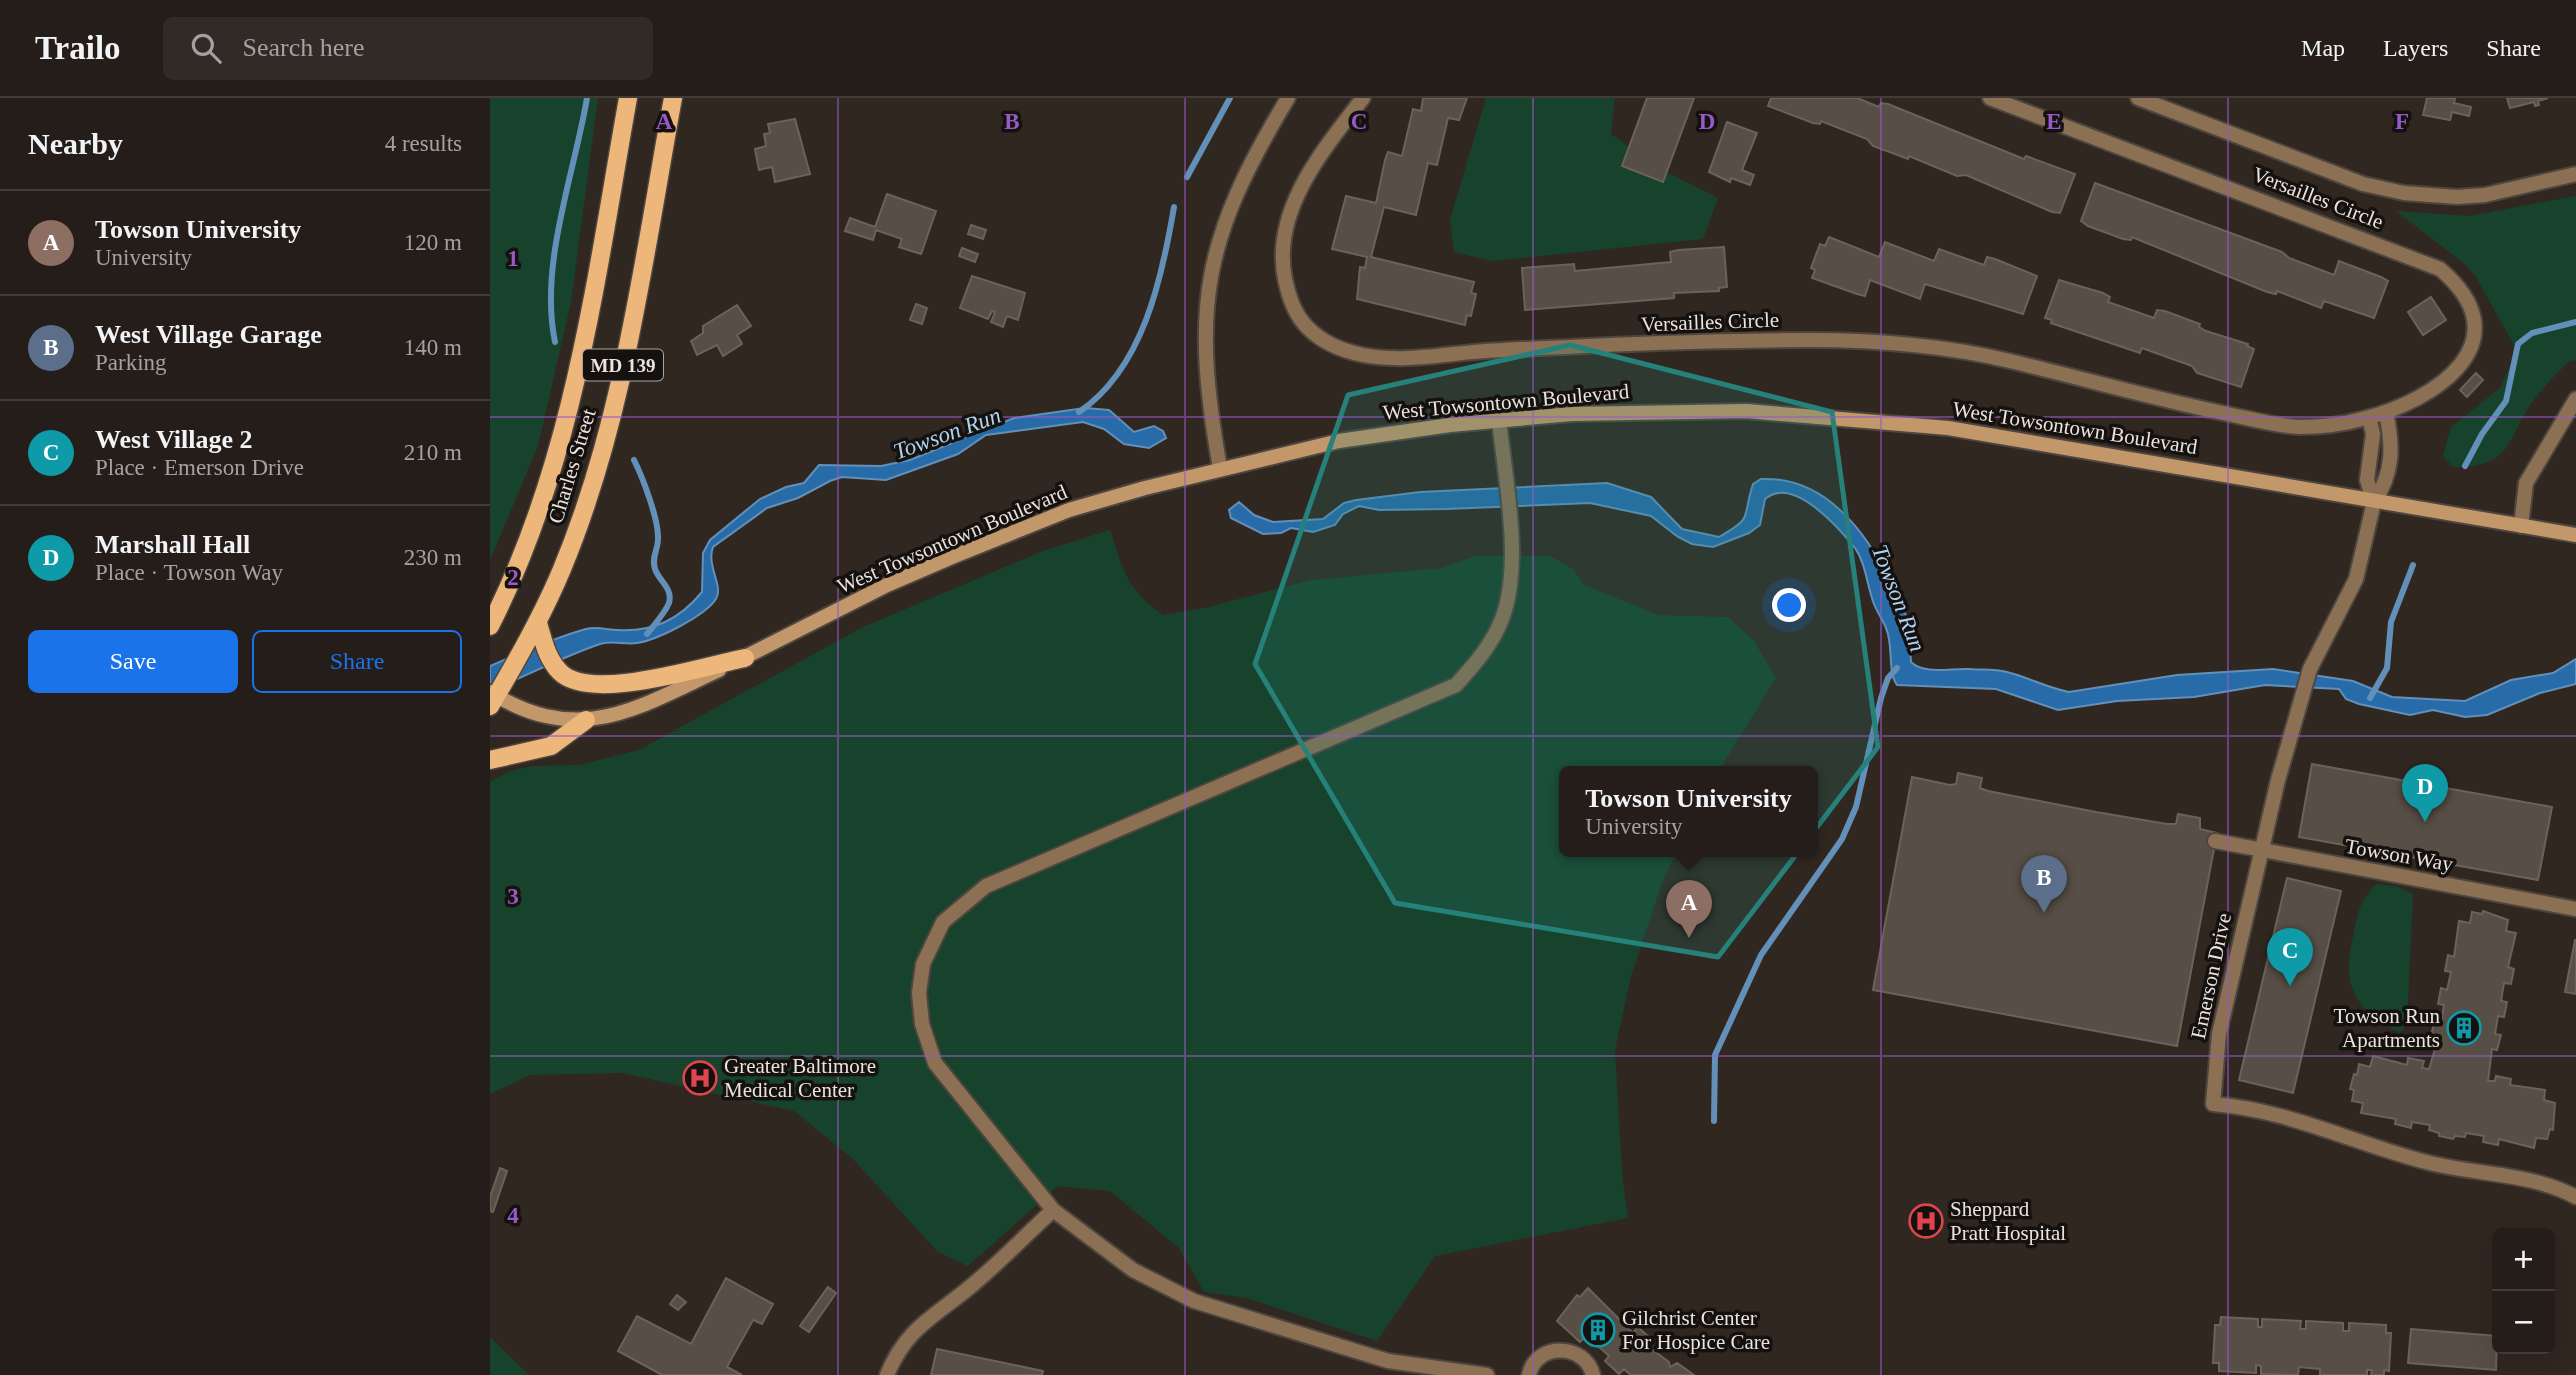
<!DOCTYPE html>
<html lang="en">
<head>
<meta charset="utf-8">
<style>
	:root { --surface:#251d19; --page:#312a26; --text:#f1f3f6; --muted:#a3a2a2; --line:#423b38; --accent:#1a73e8 }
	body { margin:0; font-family:Georgia,serif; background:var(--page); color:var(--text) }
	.controls { position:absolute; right:21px; bottom:21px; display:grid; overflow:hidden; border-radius:10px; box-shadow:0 7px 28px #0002 }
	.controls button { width:63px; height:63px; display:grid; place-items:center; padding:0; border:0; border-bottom:2px solid var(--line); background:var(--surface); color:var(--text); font:35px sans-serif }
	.you { position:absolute; left:1300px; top:508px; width:24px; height:24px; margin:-18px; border:5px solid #fff; border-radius:50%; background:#1a73e8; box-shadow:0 0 0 10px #1a73e833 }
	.badge { display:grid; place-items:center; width:46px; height:46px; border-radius:50%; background:var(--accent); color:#fff; font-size:23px; font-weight:700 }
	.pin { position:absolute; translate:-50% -58px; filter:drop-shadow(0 2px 4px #0008) }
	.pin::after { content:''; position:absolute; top:37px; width:24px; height:21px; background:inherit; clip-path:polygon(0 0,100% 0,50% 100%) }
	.popup { position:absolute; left:1069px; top:668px; width:259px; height:91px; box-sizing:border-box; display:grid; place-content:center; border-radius:10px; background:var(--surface); filter:drop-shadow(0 2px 5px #0005); font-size:23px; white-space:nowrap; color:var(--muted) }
	.popup b { font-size:26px; color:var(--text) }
	.popup::after { content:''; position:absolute; left:50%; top:100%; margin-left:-14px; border:14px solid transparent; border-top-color:var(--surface) }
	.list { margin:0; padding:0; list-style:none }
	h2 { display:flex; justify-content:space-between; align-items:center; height:91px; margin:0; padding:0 28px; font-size:30px }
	h2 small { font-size:23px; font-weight:400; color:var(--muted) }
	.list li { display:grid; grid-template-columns:46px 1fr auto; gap:21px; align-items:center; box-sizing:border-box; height:105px; padding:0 28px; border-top:2px solid var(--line) }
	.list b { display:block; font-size:26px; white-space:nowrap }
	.list p { margin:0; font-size:23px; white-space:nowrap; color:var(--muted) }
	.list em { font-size:23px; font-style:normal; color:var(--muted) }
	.actions { display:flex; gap:14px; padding:21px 28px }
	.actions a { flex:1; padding:16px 0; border:2px solid var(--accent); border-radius:10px; text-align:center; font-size:24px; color:var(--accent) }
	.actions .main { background:var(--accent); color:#fff }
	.icon { flex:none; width:38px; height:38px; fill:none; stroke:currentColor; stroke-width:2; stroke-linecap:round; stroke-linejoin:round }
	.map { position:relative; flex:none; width:2086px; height:1277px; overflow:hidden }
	header { display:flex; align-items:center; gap:42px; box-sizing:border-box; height:98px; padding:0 35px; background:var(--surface); border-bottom:2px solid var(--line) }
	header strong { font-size:33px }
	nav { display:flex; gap:38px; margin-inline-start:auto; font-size:24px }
	.search { width:490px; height:63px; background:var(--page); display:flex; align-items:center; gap:18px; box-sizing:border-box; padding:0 24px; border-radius:10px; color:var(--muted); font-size:26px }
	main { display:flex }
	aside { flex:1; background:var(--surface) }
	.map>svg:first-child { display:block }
</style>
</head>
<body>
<header>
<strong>Trailo</strong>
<div class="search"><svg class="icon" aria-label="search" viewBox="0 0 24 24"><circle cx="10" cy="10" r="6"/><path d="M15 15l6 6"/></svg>Search here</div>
<nav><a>Map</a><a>Layers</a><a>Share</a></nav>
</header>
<main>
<aside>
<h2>Nearby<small>4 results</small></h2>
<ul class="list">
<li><span class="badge" style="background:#8d6e63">A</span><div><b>Towson University</b><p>University</p></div><em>120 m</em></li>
<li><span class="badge" style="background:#5c6f8a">B</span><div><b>West Village Garage</b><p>Parking</p></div><em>140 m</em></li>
<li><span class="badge" style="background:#0f9aa8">C</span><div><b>West Village 2</b><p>Place · Emerson Drive</p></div><em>210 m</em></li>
<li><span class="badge" style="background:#0f9aa8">D</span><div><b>Marshall Hall</b><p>Place · Towson Way</p></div><em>230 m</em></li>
</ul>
<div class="actions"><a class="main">Save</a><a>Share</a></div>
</aside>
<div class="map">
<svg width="2086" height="1277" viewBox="0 0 2086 1277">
	<rect width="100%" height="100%" fill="#312721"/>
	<path fill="#17432c" d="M0 0H108L81 204 48 348 0 462Z
		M996 0H1125L1121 36 1168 70 1228 100 1213 141 1002 163 964 154 960 122Z
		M2086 98V262L2079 263C2068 275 2056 286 2046 299 2014 340 2027 369 1963 369L1953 358 1961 329 2010 290 2023 262 2024 247 1986 179 1975 166 1906 113 1979 118Z
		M620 432C634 473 635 490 673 517L718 509 821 482 951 470 986 458H1060L1083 471 1094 487 1168 517 1238 519 1264 543 1286 580 1228 674H1075V754H1186L1172 785 1141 878 1125 952 1132 1076 1138 1120 945 1158 887 1243 756 1200 714 1194 689 1150 620 1093 568 1088 478 1168 448 1154 362 1060 304 1013 132 975 40 977 0 996V684L20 673 43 668 89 667 149 652 373 529 553 453Z
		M1886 786 1906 788 1923 796 1917 925 1909 935C1865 911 1851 889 1863 839 1868 814 1869 804 1886 786Z
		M0 1239 39 1277H0Z"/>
	<path fill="#276ca9" stroke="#6290b9" stroke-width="2" d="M595 310 619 312 644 334 664 328 673 333 676 340 659 350 634 346 614 331 593 324 496 337 468 356 396 382 352 379 340 383 308 400 277 410 223 449C216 468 234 488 226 501 215 518 167 542 147 545 134 547 123 542 110 546 72 559 36 578 0 593V568C31 555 63 540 96 531 109 528 116 532 128 532 163 534 189 522 212 494L213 455 220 442 270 401 296 389 314 385 329 367 391 368 420 362 524 320Z
		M1271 381C1335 378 1377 434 1401 486 1407 498 1414 509 1417 521 1421 535 1420 550 1421 564 1434 577 1461 570 1479 571 1491 572 1505 571 1517 574 1538 579 1557 590 1579 594L1687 577 1783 571 1863 583 1902 599 1975 603 2021 582 2063 575 2086 561V586L2050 595 1997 617 1975 619 1943 612 1920 617 1869 606 1856 601 1849 591 1775 587 1704 599 1627 603 1568 612 1506 591 1407 587C1397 573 1404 549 1396 530 1393 522 1387 514 1384 506 1377 488 1376 466 1365 450 1349 430 1303 377 1275 401L1270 427 1259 435 1223 449 1202 446 1188 439 1161 418 1100 405 957 411 889 412 869 408 853 416 845 427 823 434 801 430 791 435 773 436 741 420 739 412 749 404 764 417 783 424 833 421 854 405 866 402 930 394 1117 385 1161 399 1192 431 1229 439C1265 418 1251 422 1263 386Z"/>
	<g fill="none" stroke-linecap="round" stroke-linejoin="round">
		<path stroke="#6290b9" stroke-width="6" d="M697 79 740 0
			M65 244C49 167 84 77 97 0
			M589 314C653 271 672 180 684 109
			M144 362C153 380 168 420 168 439 169 451 161 458 165 471 169 483 183 490 179 505 175 515 164 527 157 536
			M1975 368 1992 336 2016 303 2028 246 2042 235 2086 224
			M1880 600 1897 570 1901 524 1923 467
			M1224 1023 1225 957 1271 857 1352 741 1366 709 1391 600 1398 580 1407 570"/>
	</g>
	<path fill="#574e45" stroke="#6b6259" stroke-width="2" d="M933 0H977L969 22 958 20 947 67 938 65 926 117 894 109 881 159 984 184 981 195 986 196 981 218 977 217 975 227 867 201 870 169 875 170 877 159 842 151 856 98 886 105 895 62 898 54 912 58 923 11 931 13Z
		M1157 0H1204L1173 84 1132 68Z
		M1281 0H1367L1389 9 1391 5 1398 6 1534 61 1536 58 1585 76 1570 115 1562 114 1476 77 1467 78 1419 58 1418 61 1383 48 1377 41 1331 23 1330 26 1323 25 1278 8Z
		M1937 0H1965L1964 5 1981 9 1979 18 1962 14 1960 22 1933 17Z
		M2017 0H2058L2048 3 2049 7 2045 8 2044 4 2020 10Z
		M305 21 320 76 285 84 282 69 269 72 265 51 276 48 274 36 280 35 278 26Z
		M1237 24 1267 35 1252 72 1264 77 1260 87 1241 80 1240 84 1219 74Z
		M1605 85 1792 154 1799 160 1844 177 1849 163 1891 179 1898 183 1884 220 1834 203 1831 210 1787 193 1786 196 1777 194 1642 139 1641 142 1633 141 1598 128 1591 123Z
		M397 96 446 113 431 156 409 149 412 141 386 132 383 142 355 133 360 120 385 129Z
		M481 127 496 132 493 141 478 136Z
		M1339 139 1389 159 1395 144 1444 163 1449 151 1494 167 1497 159 1505 161 1547 178 1533 216 1435 186 1430 201 1380 182 1375 198 1367 196 1322 180 1325 172 1321 170 1330 146 1335 148Z
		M1234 149 1237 189 1229 190V193L1184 195V200L1035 212 1032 170 1084 166 1085 173 1181 164 1180 154 1188 152Z
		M472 150 488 156 485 164 469 158Z
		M482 178 535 195 528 222 517 218 513 229 501 224 505 214 502 213 498 221 470 210Z
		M1569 182 1613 195 1620 199 1618 204 1664 220 1667 212 1675 213 1710 226 1709 229 1716 233 1758 246 1757 248 1764 251 1751 289 1707 275 1702 268 1652 250 1650 255 1561 225 1562 222 1555 220Z
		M1941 199 1956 222 1933 237 1918 214Z
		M426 206 437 210 432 226 420 222Z
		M247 207 261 228 247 237 252 246 233 258 227 247 207 257 201 243 213 235V228Z
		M1986 275 1993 282 1977 299 1970 292Z
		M1822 666 2062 709 2048 782 1809 739Z
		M1468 675 1492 680 1490 690 1498 693 1606 714 1677 726H1686L1688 716 1710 720V731L1727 735 1687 948 1383 892 1422 679 1460 687 1466 686Z
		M1797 780 1851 793 1803 995 1749 982Z
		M1993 813 2018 822 2016 833 2026 835 2018 869 2024 871 2021 886 2014 885 2011 903 2017 904 2014 919 2008 918 2005 936 2011 937 2007 952 2002 951 1998 983H2005L2006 978 2021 981 2020 987 2055 992 2054 1002 2065 1005 2063 1032 2060 1031 2057 1041 2046 1040 2044 1050 2009 1041 2008 1047 1993 1044 1994 1038 1976 1035 1975 1039 1965 1038 1963 1041 1949 1038V1035L1939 1032 1940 1027 1922 1024 1921 1030 1905 1026 1906 1021 1871 1015 1873 1005 1862 1003 1864 992 1860 991 1864 976 1867 977 1869 966 1880 969 1883 958 1917 967 1918 960 1934 963 1932 970 1939 971 1948 941 1941 939 1944 924 1951 925 1954 907 1948 906 1951 890 1957 892 1961 874 1955 873 1958 857 1964 859 1969 823 1980 825 1982 814 1992 816Z
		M2085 842H2086V896L2075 894Z
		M10 1070 17 1073 3 1114 0 1113V1099Z
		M236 1180 283 1206 272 1226 263 1222 237 1269 252 1277H172L128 1253 147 1218 201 1246Z
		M338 1189 346 1195 319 1234 310 1228Z
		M1098 1190 1143 1235 1148 1229 1160 1240 1155 1246 1179 1264 1180 1269 1187 1265 1204 1277H1141L1134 1271 1129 1276 1115 1263 1119 1258 1096 1237 1090 1244 1067 1223 1087 1197 1090 1199Z
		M187 1197 196 1204 188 1212 180 1206Z
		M1731 1219 1768 1221V1229H1772V1221L1811 1223 1810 1231H1816V1223L1853 1225V1233H1859V1225L1896 1227V1235H1901L1899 1273 1894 1272V1277H1881L1882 1272H1877V1277H1830V1271L1809 1269 1808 1277H1804L1771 1276V1268L1766 1267V1275L1729 1273V1265H1723L1725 1227H1730Z
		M1921 1231 2007 1238 2006 1272 1918 1265Z
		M447 1251 553 1273 552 1277H441Z"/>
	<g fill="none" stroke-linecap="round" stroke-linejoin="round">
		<defs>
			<path id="pedestrian" d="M1725 743 2086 811"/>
			<path id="minor" d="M873 0C834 51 781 112 795 181 799 199 804 216 818 230 832 244 853 253 873 257 919 266 967 253 1013 252 1115 247 1217 242 1318 242 1387 242 1453 247 1520 263 1591 280 1661 300 1733 315 1758 320 1785 328 1810 329 1829 329 1854 326 1872 321 1946 303 2035 243 1950 171L1500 0
				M1648 0 1873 86 1914 95 1967 99 1995 97 2086 76
				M1879 319 1883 336 1877 382 1884 404
				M730 370C701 208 713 141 798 0
				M1884 404C1904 374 1903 348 1896 314
				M2031 428 2036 385 2086 301
				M397 1277C416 1230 444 1219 480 1189 509 1165 535 1138 563 1112
				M997 1277 898 1263 704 1203 643 1172 563 1112 445 965 432 926 429 895 433 866 453 824 496 788 966 587C984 567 1002 547 1012 521 1033 466 1015 380 1009 322
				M1039 1277C1046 1244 1095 1245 1103 1277"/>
			<path id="tertiary" d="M1884 404 1866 481 1820 571 1788 682 1729 936 1723 1006C1800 1012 1867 1047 1940 1065 1988 1077 2041 1075 2086 1099"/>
			<path id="secondary" d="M247 563 397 487 462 459 579 412 655 390 849 343 960 327 1082 316 1256 313 1458 330 2086 437
				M0 594C89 649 145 611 229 572"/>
			<path id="primary" d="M48 525C53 542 57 561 70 574 101 605 214 568 255 560
				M0 528C84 363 106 179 138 0
				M0 608C27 563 52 519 72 471 134 322 154 158 183 0
				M0 662 61 648 96 622"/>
		</defs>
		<use href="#pedestrian" stroke="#4f453f" stroke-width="18"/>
		<use href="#minor" stroke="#4f453f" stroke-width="18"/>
		<use href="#tertiary" stroke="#4f453f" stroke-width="18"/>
		<use href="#secondary" stroke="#4f453f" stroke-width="18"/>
		<use href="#primary" stroke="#4f453f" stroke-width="21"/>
		<use href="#pedestrian" stroke="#8b7054" stroke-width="14"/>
		<use href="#minor" stroke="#8b7054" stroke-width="14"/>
		<use href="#tertiary" stroke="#8b7054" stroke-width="14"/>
		<use href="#secondary" stroke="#c2976a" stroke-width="14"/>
		<use href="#primary" stroke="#edb67a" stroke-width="18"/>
	</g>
	<path fill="#258179" fill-opacity="0.2" stroke="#258179" stroke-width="5" stroke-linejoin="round" d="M1080 247 1342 314 1388 649 1228 859 905 805 765 566 858 297Z"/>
	<path fill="none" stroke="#975ac7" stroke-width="2" stroke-opacity="0.55" d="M348 0V1277M695 0V1277M1043 0V1277M1391 0V1277M1738 0V1277M0 319H2086M0 638H2086M0 958H2086"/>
	<defs>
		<symbol id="building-ring" viewBox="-11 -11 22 22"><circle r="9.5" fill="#15110e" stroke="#0f9aa8" stroke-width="1.5"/><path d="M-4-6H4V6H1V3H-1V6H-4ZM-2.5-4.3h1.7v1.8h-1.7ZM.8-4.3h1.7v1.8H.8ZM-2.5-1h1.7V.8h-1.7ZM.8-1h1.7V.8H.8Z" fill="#0f9aa8"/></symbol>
		<symbol id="hospital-ring" viewBox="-11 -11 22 22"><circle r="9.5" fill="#15110e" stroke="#e0444e" stroke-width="1.5"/><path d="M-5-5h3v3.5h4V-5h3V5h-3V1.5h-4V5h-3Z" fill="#e0444e"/></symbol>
	</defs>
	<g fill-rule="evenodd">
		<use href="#building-ring" x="1955" y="911" width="38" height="38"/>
		<use href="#hospital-ring" x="191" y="961" width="38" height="38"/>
		<use href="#hospital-ring" x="1417" y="1104" width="38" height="38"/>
		<use href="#building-ring" x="1089" y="1213" width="38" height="38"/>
	</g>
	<g text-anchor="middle" stroke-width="7" stroke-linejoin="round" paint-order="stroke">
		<rect fill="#15110e" stroke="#aaa4a0" stroke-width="2" x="93" y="251.5" width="80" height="31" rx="5"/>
		<g font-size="19" font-weight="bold" fill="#eae3df">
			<text x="133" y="274">MD 139</text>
		</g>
		<g font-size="21" fill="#eae3df" stroke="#15110e">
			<text transform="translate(1828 100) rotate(21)" y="7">Versailles Circle</text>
			<text transform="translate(1220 224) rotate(-2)" y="7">Versailles Circle</text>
			<text transform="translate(1016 304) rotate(-5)" y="7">West Towsontown Boulevard</text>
			<text transform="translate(1585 330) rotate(9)" y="7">West Towsontown Boulevard</text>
			<text transform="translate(82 368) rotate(-73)" y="7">Charles Street</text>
			<text transform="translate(462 441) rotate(-23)" y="7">West Towsontown Boulevard</text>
			<text transform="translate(1909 757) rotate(10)" y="7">Towson Way</text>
			<text transform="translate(1721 878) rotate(-78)" y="7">Emerson Drive</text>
		</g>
		<g font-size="21" fill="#eae3df" stroke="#15110e" text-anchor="start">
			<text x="1950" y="925" text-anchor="end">Towson Run<tspan x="1950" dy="24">Apartments</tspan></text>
			<text x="234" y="975">Greater Baltimore<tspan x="234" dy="24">Medical Center</tspan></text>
			<text x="1460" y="1118">Sheppard<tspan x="1460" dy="24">Pratt Hospital</tspan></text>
			<text x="1132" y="1227">Gilchrist Center<tspan x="1132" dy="24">For Hospice Care</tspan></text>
		</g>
		<g font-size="23" font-style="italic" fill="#b0d2f3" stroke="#15110e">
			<text transform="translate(457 335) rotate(-20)" y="8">Towson Run</text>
			<text transform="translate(1409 500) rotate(69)" y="8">Towson Run</text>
		</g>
	</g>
	<g font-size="23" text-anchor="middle" font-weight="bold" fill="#975ac7" stroke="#15110e" stroke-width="7" stroke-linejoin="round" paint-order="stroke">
		<text x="174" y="31">A</text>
		<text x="522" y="31">B</text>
		<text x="869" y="31">C</text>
		<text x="1217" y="31">D</text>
		<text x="1564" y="31">E</text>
		<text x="1912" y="31">F</text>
		<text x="23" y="168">1</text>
		<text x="23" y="487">2</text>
		<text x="23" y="806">3</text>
		<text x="23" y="1125">4</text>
	</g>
</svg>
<div class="controls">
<button>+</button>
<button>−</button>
</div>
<div class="you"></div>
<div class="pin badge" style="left:1199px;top:840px;background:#8d6e63">A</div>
<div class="popup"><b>Towson University</b>University</div>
<div class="pin badge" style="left:1554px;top:815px;background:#5c6f8a">B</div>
<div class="pin badge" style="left:1800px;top:888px;background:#0f9aa8">C</div>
<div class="pin badge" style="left:1935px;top:724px;background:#0f9aa8">D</div>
</div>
</main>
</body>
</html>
